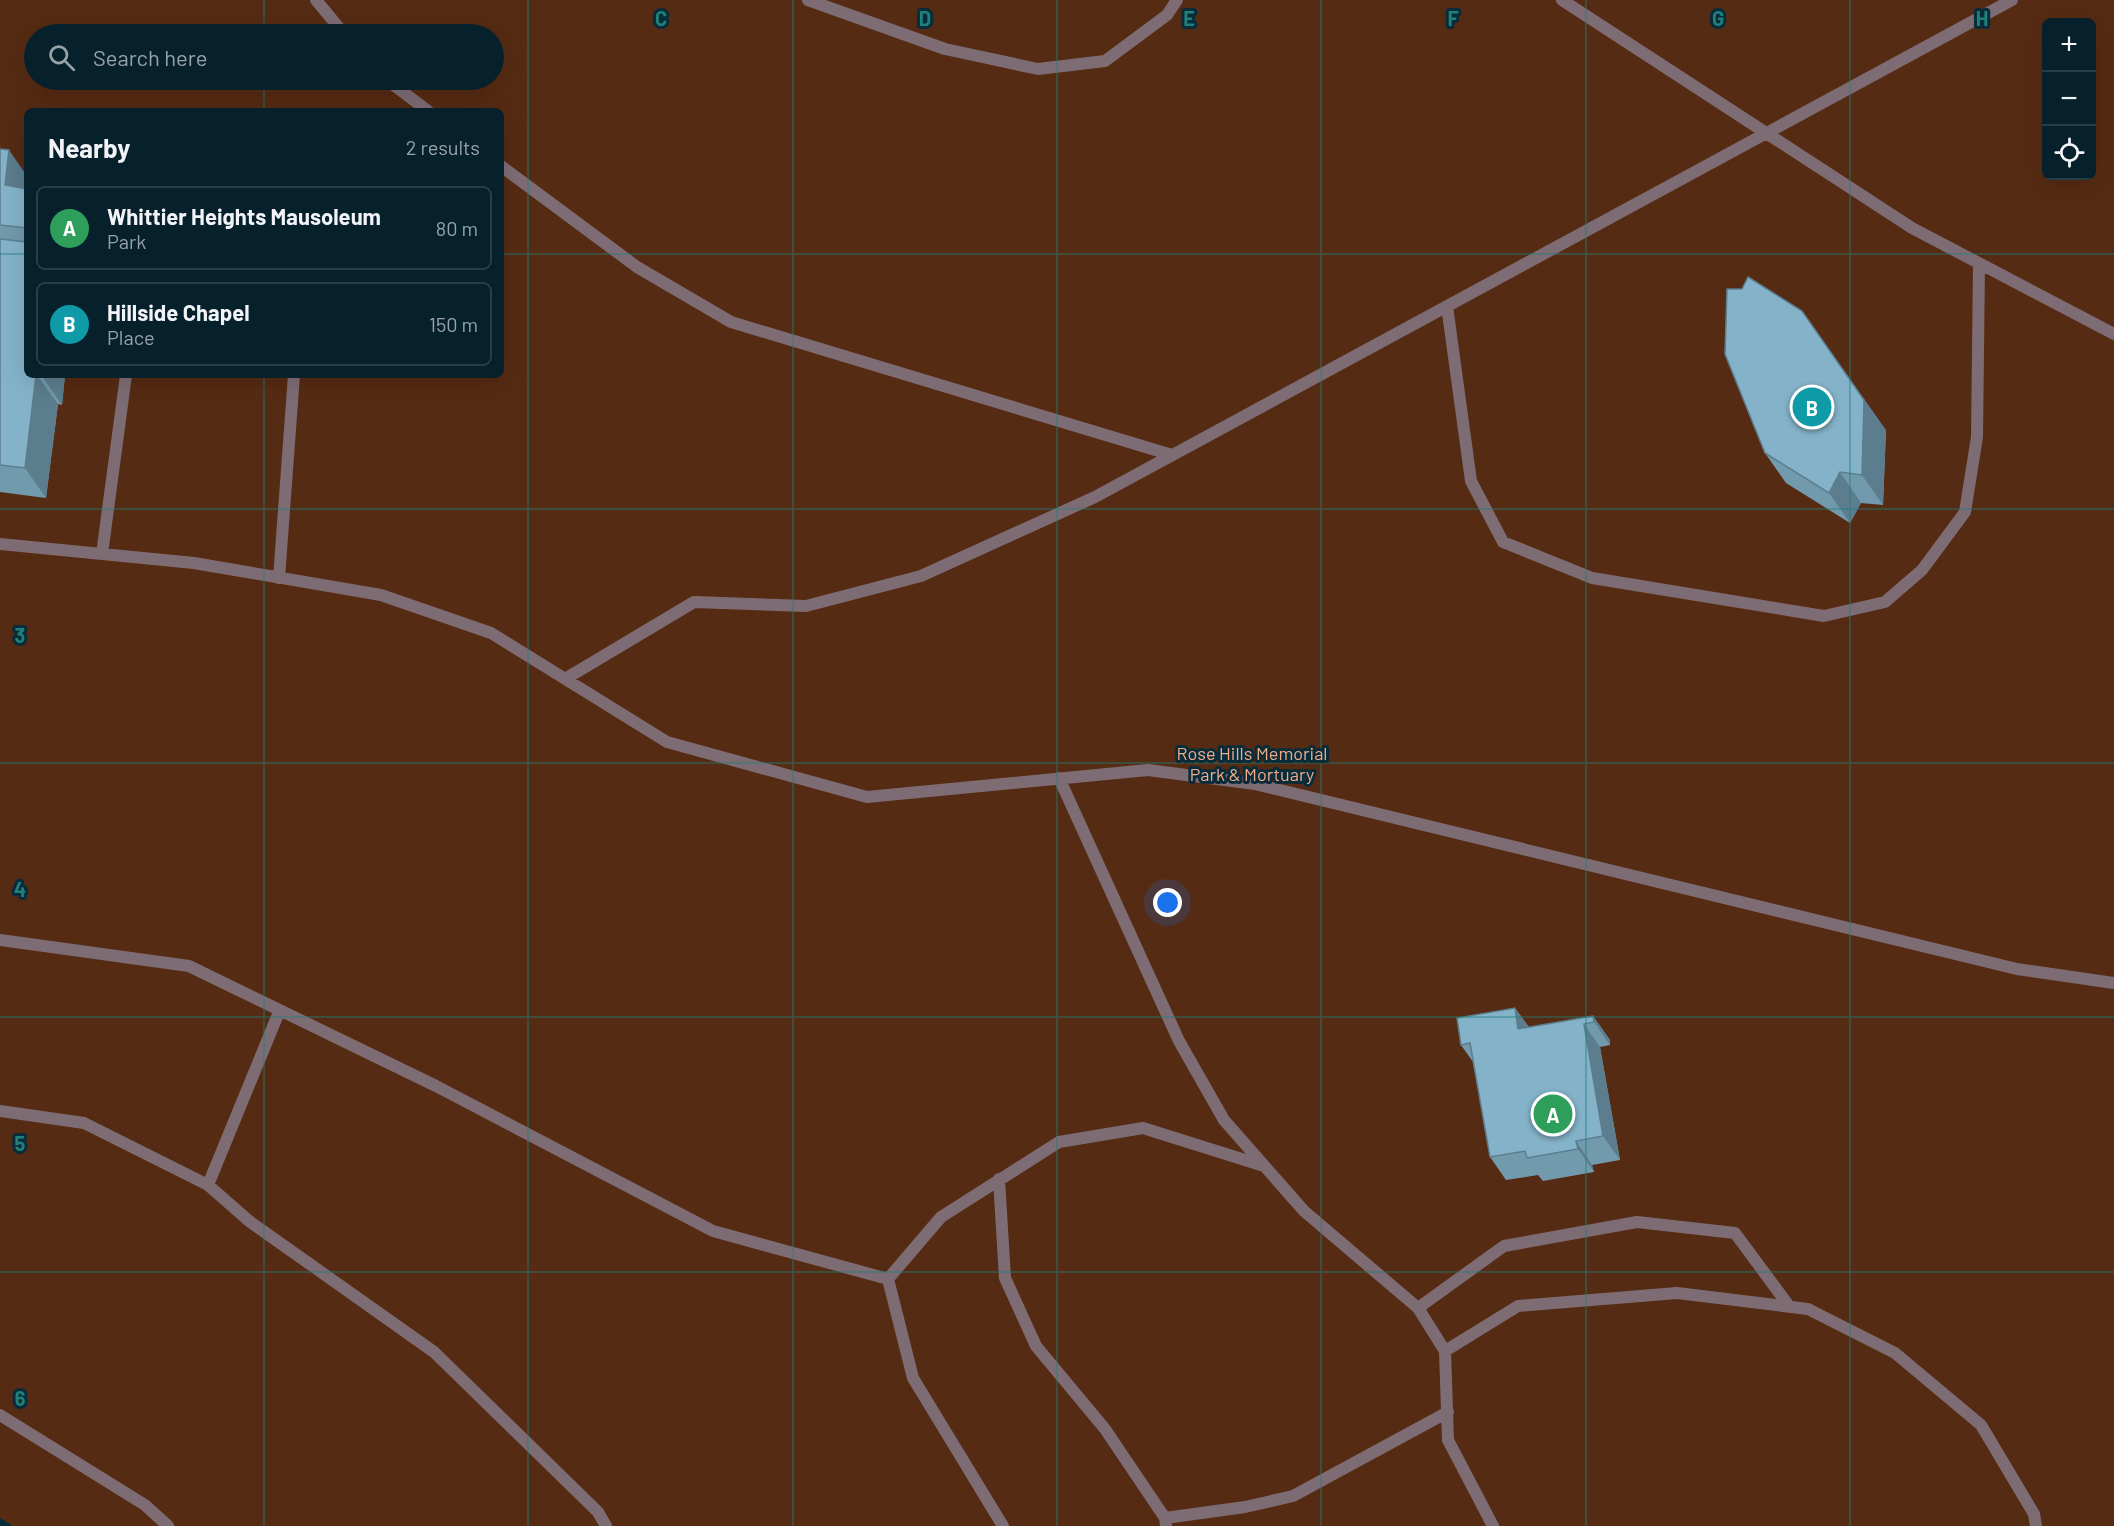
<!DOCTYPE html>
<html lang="en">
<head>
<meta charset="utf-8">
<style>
	:root { --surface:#06212c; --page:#0f2934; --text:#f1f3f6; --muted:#98a3a9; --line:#273e48; --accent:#0b8043 }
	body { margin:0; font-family:Barlow,sans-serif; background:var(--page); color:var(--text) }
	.controls { position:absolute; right:18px; top:18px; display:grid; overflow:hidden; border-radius:9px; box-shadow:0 6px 24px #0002 }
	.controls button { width:54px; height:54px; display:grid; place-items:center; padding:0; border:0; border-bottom:2px solid var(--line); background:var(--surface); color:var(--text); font:30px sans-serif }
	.you { position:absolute; left:1168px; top:903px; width:21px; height:21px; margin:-15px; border:4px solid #fff; border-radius:50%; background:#1a73e8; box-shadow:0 0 0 9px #1a73e833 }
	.badge { display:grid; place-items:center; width:39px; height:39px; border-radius:50%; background:var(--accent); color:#fff; font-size:20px; font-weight:700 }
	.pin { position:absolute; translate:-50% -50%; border:3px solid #fff; box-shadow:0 2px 6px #0006 }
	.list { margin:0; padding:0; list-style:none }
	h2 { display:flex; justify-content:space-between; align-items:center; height:78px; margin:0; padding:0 24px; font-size:26px }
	h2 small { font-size:20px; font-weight:400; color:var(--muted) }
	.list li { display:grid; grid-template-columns:39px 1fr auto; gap:18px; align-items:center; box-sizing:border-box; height:84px; margin:0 12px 12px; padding:0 12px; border:2px solid var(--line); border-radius:9px }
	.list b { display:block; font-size:22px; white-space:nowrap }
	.list p { margin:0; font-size:20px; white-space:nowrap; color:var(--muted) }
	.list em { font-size:20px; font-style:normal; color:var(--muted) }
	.icon { flex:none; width:33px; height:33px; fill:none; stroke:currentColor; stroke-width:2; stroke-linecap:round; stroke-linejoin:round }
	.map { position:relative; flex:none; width:2114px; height:1526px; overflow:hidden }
	.search { position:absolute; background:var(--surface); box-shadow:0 6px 24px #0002; left:24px; top:24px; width:480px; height:66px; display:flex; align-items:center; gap:15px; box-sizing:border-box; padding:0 21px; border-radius:33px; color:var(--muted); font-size:22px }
	.panel { position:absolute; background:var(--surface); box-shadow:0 6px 24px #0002; left:24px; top:108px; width:480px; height:270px; border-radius:9px }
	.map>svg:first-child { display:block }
</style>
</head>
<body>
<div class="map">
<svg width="2114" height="1526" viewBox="0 0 2114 1526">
	<rect width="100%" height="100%" fill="#082c3a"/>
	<path fill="#562b13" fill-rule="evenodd" d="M0 0H2114V1526H13L0 1518ZM2046 22H2092V176H2046ZM34 34H494V80H34ZM27 111H501V375H27Z"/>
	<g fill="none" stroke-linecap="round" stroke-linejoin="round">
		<path stroke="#7e6c74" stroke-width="12" d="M316 0 344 34
			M808 0 945 49 1038 69 1105 61 1167 15 1177 0
			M1562 0 1912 228 2114 334
			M387 80 428 111
			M501 166 637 267 731 322 1172 455
			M1447 306 1471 481 1503 542 1592 578 1824 616 1885 602 1922 570 1965 512 1977 437 1979 264
			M0 544 194 563 381 595 491 633 667 742 867 797 1148 770 1255 784 2017 969 2114 983
			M102 554 126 375
			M279 578 294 375
			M565 679 694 602 806 606 921 576 1095 497 2012 0
			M1059 778 1179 1041 1224 1120 1304 1211 1418 1308 1445 1351 1448 1440 1493 1526
			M0 940 189 966 436 1086 713 1231 888 1279
			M0 1111 84 1123 208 1185 249 1221 434 1352 598 1512 606 1526
			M999 1179 1005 1278 1036 1346 1105 1429 1165 1518 1166 1526
			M208 1185 279 1012
			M1418 1308 1504 1246 1637 1222 1735 1233 1789 1306
			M1445 1351 1518 1306 1677 1293 1808 1309 1895 1353 1981 1425 2034 1514 2036 1526
			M0 1415 145 1505 168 1526
			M1165 1518 1245 1507 1293 1496 1448 1412
			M1003 1526 913 1378 888 1279 941 1217 1059 1142 1143 1128 1264 1166"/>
	</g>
	<path fill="#729aad" d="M0 149 27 176V375H65L62 405 58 404 46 498 0 492Z
		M1886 430 1883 505 1861 503 1850 523 1786 483 1765 453Z
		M1515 1008 1529 1027 1593 1016 1610 1040V1045L1600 1047 1620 1160 1592 1165 1594 1172 1543 1181 1538 1175 1506 1180 1490 1157 1473 1062 1461 1045Z"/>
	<path fill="#5c7d8d" d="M9 150 27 176V206L5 185Z
		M1802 311 1886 430 1883 505 1862 475Z
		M36 375H37L58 404 46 498 25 468Z
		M41 375H65L62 405Z
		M1840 472 1861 503 1850 523 1829 493Z
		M1515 1008 1531 1031 1518 1029Z
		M1593 1016 1610 1040V1045L1594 1022Z
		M1584 1024 1600 1047 1620 1160 1603 1136Z
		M1576 1141 1592 1165 1594 1172 1578 1149Z"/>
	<path fill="#84b3c9" stroke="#5c7d8d" stroke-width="1.5" d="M0 149 9 150 5 185 27 189V228L0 225Z
		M0 239 27 242V375H36L25 468 0 465Z
		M1748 277 1802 311 1864 400 1862 475 1840 472 1829 493 1765 453 1725 354 1727 289H1742Z
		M1515 1008 1518 1029 1593 1016 1594 1022 1584 1024 1603 1136 1576 1141 1578 1149 1527 1158 1525 1151 1490 1157 1470 1043 1461 1045 1457 1018Z"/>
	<path fill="none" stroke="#21807a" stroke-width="1.5" stroke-opacity="0.55" d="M264 0V34M528 0V1526M793 0V1526M1057 0V1526M1321 0V1526M1586 0V1526M1850 0V1526M264 80V111M0 254H27M501 254H2114M264 375V1526M0 509H2114M0 763H2114M0 1017H2114M0 1272H2114"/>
	<g text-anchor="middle" stroke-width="6" stroke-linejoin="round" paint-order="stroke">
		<g font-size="18" fill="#f2ac89" stroke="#082c3a">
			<text x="1252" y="760">Rose Hills Memorial<tspan x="1252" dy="21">Park &amp; Mortuary</tspan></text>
		</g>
	</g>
	<g font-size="20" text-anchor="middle" font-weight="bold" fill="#21807a" stroke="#082c3a" stroke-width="6" stroke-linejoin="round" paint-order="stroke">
		<text x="661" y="26">C</text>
		<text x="925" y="26">D</text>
		<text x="1189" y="26">E</text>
		<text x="1453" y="26">F</text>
		<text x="1718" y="26">G</text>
		<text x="1982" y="26">H</text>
		<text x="20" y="643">3</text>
		<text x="20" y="897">4</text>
		<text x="20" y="1151">5</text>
		<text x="20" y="1406">6</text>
	</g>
</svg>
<div class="controls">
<button>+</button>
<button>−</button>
<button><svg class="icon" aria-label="locate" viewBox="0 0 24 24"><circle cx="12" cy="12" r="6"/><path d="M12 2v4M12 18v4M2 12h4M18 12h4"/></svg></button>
</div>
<div class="you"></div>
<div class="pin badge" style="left:1553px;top:1114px;background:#2e9e5b">A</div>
<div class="pin badge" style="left:1812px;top:407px;background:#0f9aa8">B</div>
<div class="search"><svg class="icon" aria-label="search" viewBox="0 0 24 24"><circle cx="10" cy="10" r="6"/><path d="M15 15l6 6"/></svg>Search here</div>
<section class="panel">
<h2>Nearby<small>2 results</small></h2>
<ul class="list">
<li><span class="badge" style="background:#2e9e5b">A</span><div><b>Whittier Heights Mausoleum</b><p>Park</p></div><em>80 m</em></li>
<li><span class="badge" style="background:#0f9aa8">B</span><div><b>Hillside Chapel</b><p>Place</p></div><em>150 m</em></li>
</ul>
</section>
</div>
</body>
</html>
